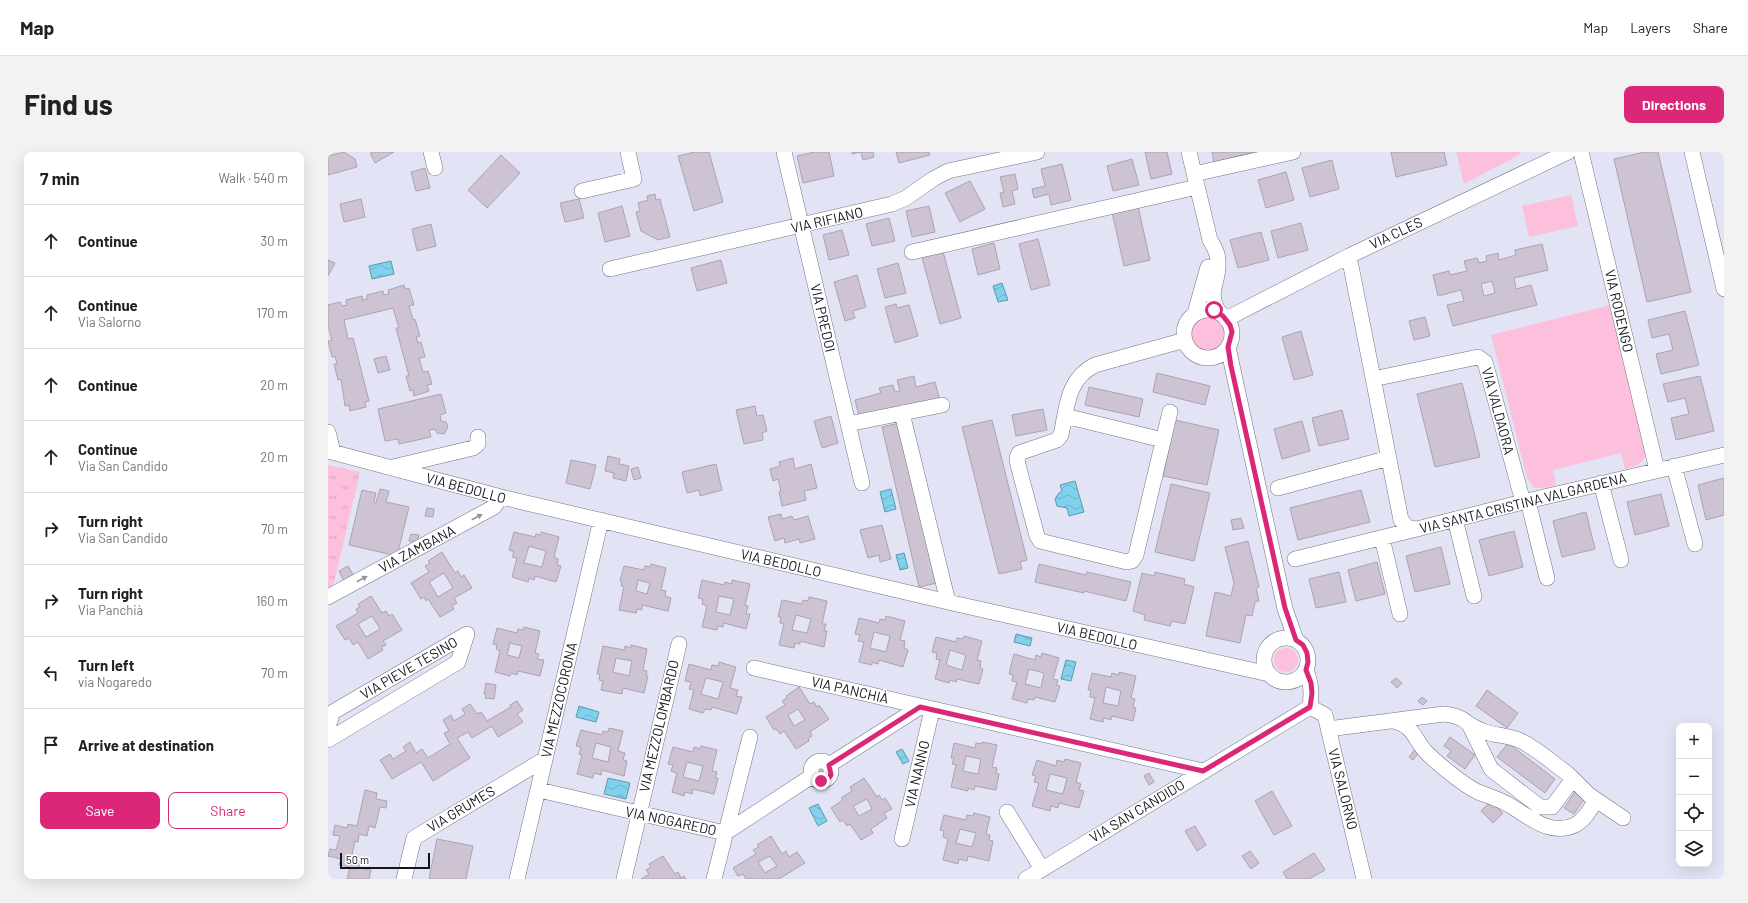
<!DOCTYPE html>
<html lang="en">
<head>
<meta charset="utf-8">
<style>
	:root { --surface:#fff; --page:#f2f2f2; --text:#202124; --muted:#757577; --line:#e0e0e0; --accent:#db2777 }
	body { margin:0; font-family:Barlow,sans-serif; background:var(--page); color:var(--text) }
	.controls { position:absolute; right:12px; bottom:12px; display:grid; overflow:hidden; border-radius:8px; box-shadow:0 4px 16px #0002 }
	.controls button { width:36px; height:36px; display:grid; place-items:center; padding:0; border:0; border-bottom:1px solid var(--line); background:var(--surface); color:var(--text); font:20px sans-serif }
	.scale { position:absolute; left:12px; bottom:10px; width:90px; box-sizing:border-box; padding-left:4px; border:2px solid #131319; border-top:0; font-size:11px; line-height:14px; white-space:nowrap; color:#131319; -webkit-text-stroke:3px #fff; paint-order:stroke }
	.stop { position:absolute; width:12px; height:12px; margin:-9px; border:3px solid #db2777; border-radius:50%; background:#fff }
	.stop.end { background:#db2777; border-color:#fff; box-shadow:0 1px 4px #0008 }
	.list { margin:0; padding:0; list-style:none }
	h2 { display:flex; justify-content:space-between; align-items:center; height:52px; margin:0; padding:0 16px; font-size:17px }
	h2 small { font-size:13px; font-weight:400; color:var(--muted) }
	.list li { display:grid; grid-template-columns:26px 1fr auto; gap:12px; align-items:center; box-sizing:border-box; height:72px; padding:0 16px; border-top:1px solid var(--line) }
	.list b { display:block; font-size:15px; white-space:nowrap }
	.list p { margin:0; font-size:13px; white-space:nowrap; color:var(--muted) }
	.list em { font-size:13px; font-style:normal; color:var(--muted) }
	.actions { display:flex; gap:8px; padding:12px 16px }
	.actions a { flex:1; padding:9px 0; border:1px solid var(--accent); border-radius:8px; text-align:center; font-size:14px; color:var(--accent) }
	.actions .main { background:var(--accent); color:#fff }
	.icon { flex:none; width:22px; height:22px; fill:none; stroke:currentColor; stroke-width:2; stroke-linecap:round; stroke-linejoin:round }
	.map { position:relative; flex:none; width:1396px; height:727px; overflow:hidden; border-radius:8px }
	header { display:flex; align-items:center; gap:24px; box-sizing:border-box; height:56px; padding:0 20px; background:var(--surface); border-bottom:1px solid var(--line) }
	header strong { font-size:19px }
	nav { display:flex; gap:22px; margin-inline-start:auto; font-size:14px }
	.intro { display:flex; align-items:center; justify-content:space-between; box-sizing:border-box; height:96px; padding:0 24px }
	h1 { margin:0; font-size:28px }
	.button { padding:10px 18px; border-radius:8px; background:var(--accent); color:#fff; font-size:14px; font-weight:700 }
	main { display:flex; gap:24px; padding:0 24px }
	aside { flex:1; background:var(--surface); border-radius:8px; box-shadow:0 4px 16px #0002 }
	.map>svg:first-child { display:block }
</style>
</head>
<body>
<header>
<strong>Map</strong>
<nav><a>Map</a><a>Layers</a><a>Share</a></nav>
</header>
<div class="intro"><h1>Find us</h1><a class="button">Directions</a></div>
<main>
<aside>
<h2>7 min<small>Walk · 540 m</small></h2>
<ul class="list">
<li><svg class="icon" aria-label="ahead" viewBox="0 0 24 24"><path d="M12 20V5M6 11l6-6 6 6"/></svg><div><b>Continue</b></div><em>30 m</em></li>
<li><svg class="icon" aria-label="ahead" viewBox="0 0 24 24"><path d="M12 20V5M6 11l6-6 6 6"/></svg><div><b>Continue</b><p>Via Salorno</p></div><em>170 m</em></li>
<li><svg class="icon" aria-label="ahead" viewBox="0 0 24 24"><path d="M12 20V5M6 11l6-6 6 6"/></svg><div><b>Continue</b></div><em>20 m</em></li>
<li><svg class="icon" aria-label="ahead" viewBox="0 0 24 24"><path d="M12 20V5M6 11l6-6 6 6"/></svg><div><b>Continue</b><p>Via San Candido</p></div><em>20 m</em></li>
<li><svg class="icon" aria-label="right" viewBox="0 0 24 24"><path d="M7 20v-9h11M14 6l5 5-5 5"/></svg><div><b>Turn right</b><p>Via San Candido</p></div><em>70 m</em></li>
<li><svg class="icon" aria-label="right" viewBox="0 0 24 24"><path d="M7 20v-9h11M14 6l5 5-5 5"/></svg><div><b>Turn right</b><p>Via Panchià</p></div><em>160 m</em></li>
<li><svg class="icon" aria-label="left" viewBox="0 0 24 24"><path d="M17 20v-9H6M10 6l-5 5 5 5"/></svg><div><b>Turn left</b><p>via Nogaredo</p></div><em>70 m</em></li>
<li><svg class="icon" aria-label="arrive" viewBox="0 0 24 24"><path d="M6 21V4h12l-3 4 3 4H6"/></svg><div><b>Arrive at destination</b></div></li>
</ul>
<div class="actions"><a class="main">Save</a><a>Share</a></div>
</aside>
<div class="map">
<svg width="1396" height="727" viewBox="0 0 1396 727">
	<defs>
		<pattern id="park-tufts" width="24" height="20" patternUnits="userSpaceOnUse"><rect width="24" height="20" fill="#fcc0dc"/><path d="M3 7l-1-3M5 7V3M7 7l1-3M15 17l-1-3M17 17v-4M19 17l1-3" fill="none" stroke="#d7a4bc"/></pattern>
		<pattern id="water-waves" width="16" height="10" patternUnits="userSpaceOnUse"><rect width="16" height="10" fill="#7fd1ec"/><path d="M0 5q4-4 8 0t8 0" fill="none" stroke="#6db3ca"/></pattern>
	</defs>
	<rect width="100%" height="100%" fill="#e2e3f4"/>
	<path fill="#fcc0dc" d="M1128 0H1192L1193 2 1136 32Z
		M1243 43 1250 74 1201 85 1194 54Z
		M1282 153 1317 292C1320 309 1313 313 1297 317L1293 301 1225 318 1228 333 1216 336H1206L1199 326 1163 183Z
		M863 182a17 17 0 1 1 34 0a17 17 0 1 1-34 0Z
		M946 508a12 12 0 1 1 24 0a12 12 0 1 1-24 0Z"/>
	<path fill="url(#park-tufts)" d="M0 313 32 320 4 439 0 440Z"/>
	<path fill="url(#water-waves)" stroke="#5f98ad" d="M63 109 66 122 44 127 41 114Z
		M674 131 680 148 670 150 665 134Z
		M747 329 756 360 741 364 739 356 729 354 727 347 731 341 734 339 732 333Z
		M563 337 568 357 557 360 552 340Z
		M576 401 580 416 572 418 568 403Z
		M688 482 704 486 702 494 686 490Z
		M738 508 748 510 743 529 733 527Z
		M251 554 271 560 268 570 248 565Z
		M574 597 581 609 575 612 568 600Z
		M280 626 302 631 298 647 276 642Z
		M490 652 499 669 490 674 481 656Z"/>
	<path fill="#cec3d2" stroke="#ada2b1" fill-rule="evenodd" d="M16 0 27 7 29 15 0 23V4Z
		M43 0H66L47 11 43 3Z
		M367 0H381L395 50 366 59 350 4Z
		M486 0H501L506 24 475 31 469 4Z
		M524 0H545L546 5 535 8 533 0 524 2Z
		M568 0H601L602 3 571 11Z
		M817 0H839L844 22 823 27Z
		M884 0H926L886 10Z
		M1063 0H1116L1119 13 1068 25Z
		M1317 0H1330L1363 140 1319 150 1286 7Z
		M173 3 192 21 159 56 140 38Z
		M804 7 811 33 785 39 779 14Z
		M1004 8 1011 37 982 45 974 16Z
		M734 12 743 48 723 53 721 42 706 46 704 37 717 34 713 17Z
		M97 16 102 36 88 39 83 20Z
		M958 20 966 48 938 56 930 28Z
		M687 22 690 37 684 39 687 52 675 55 672 41 676 40 672 25Z
		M642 29 657 57 632 70 617 41Z
		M327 42 328 48 332 47 342 85 330 88 313 79 308 60 312 59 310 51 320 48 319 44Z
		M33 47 37 65 16 70 12 52Z
		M251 47 256 66 237 70 232 51Z
		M294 54 302 84 277 90 270 61Z
		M601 54 607 80 584 85 578 59Z
		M810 54 822 108 796 114 784 60Z
		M561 66 567 89 544 94 538 72Z
		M973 71 980 98 950 106 943 79Z
		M103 72 108 94 89 99 84 77Z
		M514 78 521 103 501 108 495 83Z
		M933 80 941 108 910 116 902 88Z
		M710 87 722 133 703 138 691 92Z
		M666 91 672 117 650 123 644 97Z
		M1214 92 1220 118 1186 126 1188 137 1203 133 1209 153 1125 174 1119 153 1136 149 1133 138 1110 144 1105 123 1121 119 1122 123 1139 119 1136 109 1149 106 1151 111 1159 109 1158 104 1170 101 1171 108 1188 103 1187 98ZM1164 129 1167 141 1156 144 1153 132Z
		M614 96 633 166 612 172 593 102Z
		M0 108 7 111 0 124Z
		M393 108 399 131 369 139 363 116Z
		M570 111 578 141 557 146 549 117Z
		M529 123 538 155 525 159 527 166 517 169 506 130Z
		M76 133 77 137 81 136 86 153 81 154 85 168 87 167 92 184 88 185 90 191 93 190 97 205 91 206 95 220 100 219 104 232 99 233 101 239 86 244 85 238 82 239 78 224H81L68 176H71L65 156 16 168 20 187 25 186 41 249 37 250 38 255 22 259 21 253 17 254 13 227 10 228 6 212H9L7 204 4 205 0 189 4 188 0 174V153L12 150 14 154 19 153 18 148 34 144 35 148 39 147V143L55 139 56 143 61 142 60 138Z
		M568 152 569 156 581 153 590 184 567 191 557 155Z
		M1357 159 1371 213 1333 222 1328 202 1345 198 1341 182 1324 186 1320 168Z
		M1097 165 1102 184 1086 188 1081 169Z
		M973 179 985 223 966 228 954 185Z
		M58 204 62 218 50 221 46 207Z
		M829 221 882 234 877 253 825 240Z
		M586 224 588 235 607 230 612 249 532 268 527 248 553 241 551 236 565 233 567 240 572 239 569 228Z
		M1372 224 1386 279 1348 288 1343 266 1361 262 1357 246 1340 250 1335 232Z
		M1134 231 1152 305 1107 315 1089 242Z
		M761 235 815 247 811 265 757 253Z
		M113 242 118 261 112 263 113 269 118 270 120 275 116 282 109 281 107 277 101 278 103 285 71 292 70 287 57 289 50 257Z
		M427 254 429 264 435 263 439 279 434 281 435 288 416 292 408 258Z
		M715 257 719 278 688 284 684 263Z
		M1014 258 1021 287 991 294 984 266Z
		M503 264 510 291 494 296 486 269Z
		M664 268 699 408 692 410 694 417 671 422 634 275Z
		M847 268 891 278 879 333 835 324Z
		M974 269 982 299 954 307 946 277Z
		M572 271 609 431 591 435 554 275Z
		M280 304 292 307 291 312 301 314 298 329 285 326 286 321 277 319Z
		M465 306 467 317 483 312 489 336 476 339 478 348 454 354 451 340 453 339 450 327 445 329 442 317 452 314 451 310Z
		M243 308 268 313 262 337 238 331Z
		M388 312 394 338 372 344 371 338 359 341 354 320Z
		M310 315 313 326 306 328 303 317Z
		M1396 326V363L1378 368 1370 333Z
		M843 332 882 341 866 409 827 400Z
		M52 337 61 339 58 350 81 355 69 404 21 393 34 338 48 341 46 350 48 351Z
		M1033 338 1042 370 970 388 962 356Z
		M1333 342 1341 374 1307 383 1299 350Z
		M99 356 106 357 105 365 97 364Z
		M1258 360 1267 397 1234 405 1225 369Z
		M453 362 454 367 464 364 466 368 480 364 487 387 472 391 471 387 457 391 456 386 447 389 440 365Z
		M913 366 916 376 905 378 903 368Z
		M554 373 563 407 552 410 551 403 540 406 532 378Z
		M1186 379 1195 415 1161 424 1151 388Z
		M186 380 207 385 208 382 213 383V380L231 385 226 405 230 407 229 413 233 414 228 430 207 424 206 428 201 426 200 430 184 425 189 406 184 405 186 400 181 398ZM201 394 218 399 214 415 196 411Z
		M83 382 91 383 89 391 81 389Z
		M920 389 931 435 928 436 931 449 927 450 924 464 918 463 912 491 878 484 887 440 903 444 906 431 897 395Z
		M1113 395 1122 432 1087 440 1078 404Z
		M114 400 127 421 130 419 133 425 136 423 144 436 126 446 129 451 124 454 126 457 112 465 100 447 98 449 96 445 93 447 83 431 101 420 97 414 102 411 100 409ZM116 421 125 436 110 445 101 430Z
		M1049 410 1057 442 1028 449 1020 418Z
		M323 412 338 416 333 438 338 439 337 444 343 446 340 459 314 453V458L309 457 308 461 291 458 296 434H293L294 429H292L296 414 316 418 317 414 322 415ZM310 428 322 431 319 442 308 439Z
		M711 412 758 423 759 420 803 430 798 449 756 439V441L707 430Z
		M20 414 26 424 16 429 11 419Z
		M827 420 857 427 856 432 866 435 857 472 844 469 842 474 816 468 817 463 805 459 814 421 826 424Z
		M1011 420 1018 450 988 456 981 427Z
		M374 428 396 433 397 430 404 432V428L422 432 417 453 420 454 418 462H422L418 477 396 471 395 475 390 474 389 478 374 475 379 454 374 452 375 447 370 446ZM391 444 406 447 402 463 388 460Z
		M43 444 54 461 58 459 61 464 64 462 74 478 55 489 58 493 53 495 55 498 40 507 30 490 25 493 21 486 17 488 8 474 30 461 28 457 32 455 30 452ZM44 464 52 477 38 485 30 472Z
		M481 445 499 449 494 472H498L496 479H499L496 495 472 489V492L467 491 466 496 451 493 456 472 452 471 453 465H450L454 448 473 452 475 448 480 449ZM468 463 483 467 479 481 464 478Z
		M558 464 577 469 572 488 577 489 576 496 580 498 575 515 551 508 550 512 544 510V513L531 510 536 490 530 489 532 483 527 482 531 466 551 471 552 467 557 468ZM546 480 562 484 558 500 542 496Z
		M196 475 212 479 207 501 211 502 209 507 216 508 212 524 190 519 189 523 183 521 182 524 167 520 172 499 168 497 169 493 165 492 169 476 189 481 190 477 195 478ZM182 491 194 494 191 506 179 503Z
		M636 484 654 489 649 508 653 509 652 516 655 517 651 532 629 527 628 530 622 528 621 531 607 527 612 508 608 507 609 501 604 500 608 485 628 490 629 486 635 487ZM622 498 638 503 634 518 618 513Z
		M303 493 319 497 315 518 319 519 318 524H320L316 541 295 536 294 542 273 538 275 529 271 528 272 522H269L275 494 296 498 297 494 303 496ZM288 506 304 509 301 524 285 520Z
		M714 501 731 506 725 527 730 528 728 533 732 534 727 550 707 545 706 548 700 547 699 551 684 547 689 530 684 529 685 523 681 522 686 502 707 508 708 503 713 505ZM701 517 716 521 713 536 697 532Z
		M391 510 408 515 402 536 410 538 408 544 414 545 409 562 384 555 383 558 377 557 375 561 361 557 366 538 361 537 363 530 357 529 361 512 383 518 384 513 390 514ZM378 526 395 530 390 547 373 542Z
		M791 520 808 524 803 546 807 547 805 555 808 556 805 569 784 564 783 568 776 566 775 570 762 567 767 546 762 545 763 538H760L764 521 783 525 784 521 791 523ZM778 535 793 539 790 554 775 551Z
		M1068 526 1074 531 1069 536 1063 530Z
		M158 531 168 533 166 547 157 546 158 542H156Z
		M471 535 482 552 486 550 489 555 491 553 501 567 482 580 484 584 480 586 481 589 468 597 456 579 452 582 448 577 446 578 438 565 457 553 454 549 459 546 458 544ZM470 557 477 568 466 574 460 563Z
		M1159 538 1190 561 1179 576 1148 554Z
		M1094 545 1099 549 1095 553 1090 549Z
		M189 549 195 558 189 562 195 570 170 585 164 574 144 586 140 580 129 586 142 606 105 629 93 610 64 627 52 608 62 602 65 607 78 599 75 595 82 590 88 601 94 597 100 606 122 592 116 581 121 579 115 568 123 563 126 569 137 562 134 557 142 552 149 562 153 560 159 569 183 555 182 553Z
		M281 576 295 579 290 599 297 601 295 608 299 609 296 624 274 618 273 623 266 621 265 626 249 622 254 603 251 602 253 595 248 594 253 578 274 583 275 579 280 580ZM268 591 283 595 280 610 264 606Z
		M1122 585 1147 603 1137 617 1119 604 1123 599 1116 594Z
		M654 590 669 593 664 615 669 616 668 621 671 622 668 638 647 634 646 638 640 636V639L623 635 628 613 624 612 626 606H623L626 591 647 596 648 591 653 592ZM638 604 653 607 650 622 635 619Z
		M1180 591 1227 627 1217 641 1169 605Z
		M373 594 389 598 384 619 389 620 387 626H390L386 642 365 637 364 642 357 640 356 644 344 640 349 621 343 619 345 613 340 612 345 595 365 600 366 595 372 597ZM359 610 375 614 371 629 355 625Z
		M1089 595 1093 598 1085 608 1081 605Z
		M737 607 753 611 748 630 753 632 751 638 756 639 751 656 731 651 730 656 723 654 722 659 704 654 711 631 706 630 708 624 704 623 709 608 728 614 729 608 736 610ZM722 622 739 626 735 642 718 638Z
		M490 613 498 615 496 625 488 624Z
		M821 621 826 630 821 633 816 624Z
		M536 626 549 645 551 643 554 648 557 646 564 657 556 661 559 666 543 677 545 681 533 688 522 672 519 674 515 668 512 670 503 656 515 648 513 646 524 639 522 635ZM539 647 544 657 531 664 525 654Z
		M37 638 49 641 48 647 59 649 58 656 52 655 47 676 41 674 39 684 31 682 30 690 27 689 23 707 33 709 31 716 43 718 41 727H19L22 715 11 713 13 707 0 704 2 697 8 698 12 684 5 683 7 673 19 676 20 672 29 674Z
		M944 639 964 674 946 683 927 649Z
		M1247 640 1257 646 1246 662 1236 656Z
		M1160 652 1165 656 1167 654 1175 661 1165 671 1153 659Z
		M646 661 662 665 658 682 662 683 661 688 665 689 661 709 640 704 639 709 631 707 630 712 615 708 620 687 615 685 616 679 612 678 616 663 638 668 639 663 645 664ZM632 677 648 681 644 695 628 691Z
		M867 674 878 693 869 699 857 679Z
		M443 684 454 702 458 699 461 705 469 700 477 711 451 727H418L415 722 410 724 405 716 428 702 425 698 431 695 429 693ZM442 704 449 714 437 721 430 710Z
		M109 687 145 694 138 727H101Z
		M922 699 931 711 923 717 914 704Z
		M986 701 997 718 981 727H959L955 720Z
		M335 704 347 722 350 720 353 726 356 724 358 727H313L321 722 318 718 323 715 321 712Z"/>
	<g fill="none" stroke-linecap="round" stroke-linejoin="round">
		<defs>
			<path id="minor" d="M103 0 107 16
				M456 0 534 331
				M861 0 882 88C886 95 890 101 890 109 892 130 877 141 892 161
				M1253 0 1329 318
				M1364 0 1396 137
				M866 22 965 0
				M254 39 306 27 300 0
				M584 100 869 35
				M1021 104 1073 368 1080 376 1089 377 1195 350 1396 303
				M282 117 564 52 578 46 605 27 620 19 709 0
				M856 182a24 24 0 1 1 48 0a24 24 0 1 1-48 0Z
				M867 161 880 115
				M898 167 1021 104 1240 0
				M900 195 957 457 968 488
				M1045 227 1150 205 1157 210 1195 350
				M842 260 808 403 804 409 799 410 712 389 709 384 690 313 689 306 691 301 729 288 733 283C739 255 739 227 767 213L857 188
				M574 261 620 450
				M737 264 835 288
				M520 272 614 253
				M0 280 5 300
				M0 299 173 345 620 450 941 522
				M1346 314 1367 392
				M65 315 145 296 150 292V285
				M1273 331 1293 408
				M950 336 1061 306
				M1200 349 1219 426
				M1127 367 1146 444
				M1054 386 1072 462
				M967 407 1089 377
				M0 445 166 355 173 345
				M936 508a22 22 0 1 1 44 0a22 22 0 1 1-44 0Z
				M426 516 875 619
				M982 555 997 563 1036 727
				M1065 569C1087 574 1086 588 1099 601 1110 612 1137 634 1150 640 1160 644 1171 647 1181 653 1201 664 1221 685 1247 673 1257 668 1263 656 1268 648
				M0 575 5 560 139 482 130 510 0 588
				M1000 577 1116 562C1126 563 1133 565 1141 572L1163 617 1212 655H1224L1242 631 1243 627 1240 622C1226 612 1207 595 1191 588 1172 581 1161 585 1141 572
				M483 619a10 10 0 1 1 20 0a10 10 0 1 1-20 0Z
				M501 613 592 555
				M1240 622 1261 643 1295 666
				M211 638 397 681 484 624
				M679 660 714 717
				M574 687 604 558
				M76 727 86 686 217 607
				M189 727 273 368
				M296 727 351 492
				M386 727 422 585
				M698 727 982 555C984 540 983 531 978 518"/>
		</defs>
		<use href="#minor" stroke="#737483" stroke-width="16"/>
		<use href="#minor" stroke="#fff" stroke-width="15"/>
	</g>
	<defs><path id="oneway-solid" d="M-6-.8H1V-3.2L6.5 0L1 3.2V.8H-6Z"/></defs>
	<g fill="#959598">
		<use href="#oneway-solid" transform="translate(149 365) rotate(-28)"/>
		<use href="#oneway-solid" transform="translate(34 427) rotate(-28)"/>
	</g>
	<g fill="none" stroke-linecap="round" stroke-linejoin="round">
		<path stroke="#db2777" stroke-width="5" d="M493 629 499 628 503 623 501 613 592 555 875 619 982 555 984 541 983 531 978 518 980 510 979 501 975 493 968 488 957 456 903 214 900 195 904 180 902 173 895 164 886 158"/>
	</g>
	<g text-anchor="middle" stroke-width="3" stroke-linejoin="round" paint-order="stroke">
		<g font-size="14" fill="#131319" stroke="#fff">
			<text transform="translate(499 68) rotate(-13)" y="5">VIA RIFIANO</text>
			<text transform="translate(1068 81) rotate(-25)" y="5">VIA CLES</text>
			<text transform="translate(1291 159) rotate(77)" y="5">VIA RODENGO</text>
			<text transform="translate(495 166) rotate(77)" y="5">VIA PREDOI</text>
			<text transform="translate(1170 259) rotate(75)" y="5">VIA VALDAORA</text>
			<text transform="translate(138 336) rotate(15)" y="5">VIA BEDOLLO</text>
			<text transform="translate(1195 351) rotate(-14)" y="5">VIA SANTA CRISTINA VALGARDENA</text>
			<text transform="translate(89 397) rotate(-28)" y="5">VIA ZAMBANA</text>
			<text transform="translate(453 411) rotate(13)" y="5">VIA BEDOLLO</text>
			<text transform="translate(769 484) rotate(13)" y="5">VIA BEDOLLO</text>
			<text transform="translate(81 516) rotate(-30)" y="5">VIA PIEVE TESINO</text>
			<text transform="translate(522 538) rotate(13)" y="5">VIA PANCHIÀ</text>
			<text transform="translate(231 548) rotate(-77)" y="5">VIA MEZZOCORONA</text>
			<text transform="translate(331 574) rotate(-77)" y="5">VIA MEZZOLOMBARDO</text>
			<text transform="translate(589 622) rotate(-77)" y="5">VIA NANNO</text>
			<text transform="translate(1015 637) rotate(76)" y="5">VIA SALORNO</text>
			<text transform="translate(133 657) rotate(-31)" y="5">VIA GRUMES</text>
			<text transform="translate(809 659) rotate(-31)" y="5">VIA SAN CANDIDO</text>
			<text transform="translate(343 669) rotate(12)" y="5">VIA NOGAREDO</text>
		</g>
	</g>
</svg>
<div class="controls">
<button>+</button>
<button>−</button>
<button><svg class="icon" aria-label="locate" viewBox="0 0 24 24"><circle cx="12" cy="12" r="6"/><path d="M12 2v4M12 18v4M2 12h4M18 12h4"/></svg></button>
<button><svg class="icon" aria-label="layers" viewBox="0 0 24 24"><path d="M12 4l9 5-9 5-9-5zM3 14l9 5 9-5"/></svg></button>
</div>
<div class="scale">50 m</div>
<div class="stop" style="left:886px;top:158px"></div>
<div class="stop end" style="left:493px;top:629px"></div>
</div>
</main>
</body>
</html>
